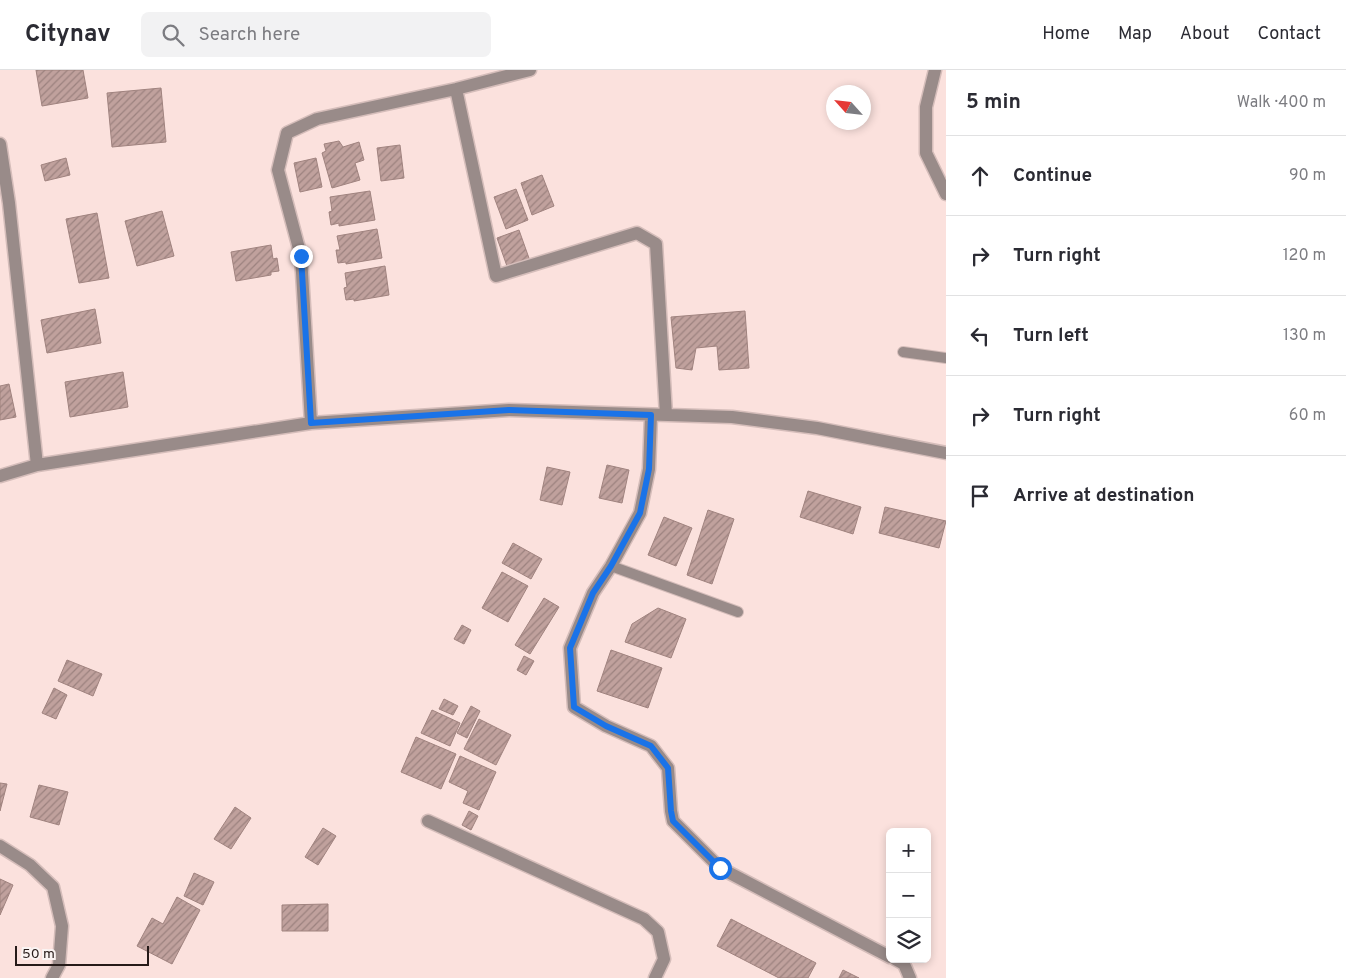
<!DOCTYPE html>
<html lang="en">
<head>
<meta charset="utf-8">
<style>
	:root { --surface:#fff; --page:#f2f2f3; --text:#2b2b33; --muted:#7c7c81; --line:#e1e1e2 }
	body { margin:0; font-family:Overpass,sans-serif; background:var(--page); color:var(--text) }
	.controls { position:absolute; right:15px; bottom:15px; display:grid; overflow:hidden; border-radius:8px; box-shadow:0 2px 8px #0003 }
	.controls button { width:45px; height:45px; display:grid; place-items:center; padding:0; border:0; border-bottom:1px solid var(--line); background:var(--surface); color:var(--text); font:25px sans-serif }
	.compass { position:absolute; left:826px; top:15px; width:45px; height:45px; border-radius:50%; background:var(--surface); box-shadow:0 2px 8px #0003; rotate:297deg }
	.scale { position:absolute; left:15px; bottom:12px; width:134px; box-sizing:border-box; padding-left:5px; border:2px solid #261b19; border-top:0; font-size:14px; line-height:18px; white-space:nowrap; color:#261b19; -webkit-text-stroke:4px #faf4f3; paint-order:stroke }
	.stop { position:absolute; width:15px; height:15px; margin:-11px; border:4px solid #1a73e8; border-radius:50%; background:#fff }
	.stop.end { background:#1a73e8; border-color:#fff; box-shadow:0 1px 5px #0008 }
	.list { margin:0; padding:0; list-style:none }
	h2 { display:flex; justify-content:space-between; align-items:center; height:65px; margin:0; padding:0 20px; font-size:21px }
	h2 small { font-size:16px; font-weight:400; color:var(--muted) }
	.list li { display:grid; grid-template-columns:32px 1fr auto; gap:15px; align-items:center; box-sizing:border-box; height:80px; padding:0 20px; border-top:1px solid var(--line) }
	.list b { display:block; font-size:19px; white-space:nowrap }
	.list em { font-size:16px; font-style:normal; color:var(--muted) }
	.icon { flex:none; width:28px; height:28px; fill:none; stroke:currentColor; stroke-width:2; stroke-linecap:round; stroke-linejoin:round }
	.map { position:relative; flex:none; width:946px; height:908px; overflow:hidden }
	header { display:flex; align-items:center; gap:30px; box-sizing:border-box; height:70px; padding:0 25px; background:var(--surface); border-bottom:1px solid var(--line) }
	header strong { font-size:24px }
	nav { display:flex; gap:28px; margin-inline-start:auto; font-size:18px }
	.search { width:350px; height:45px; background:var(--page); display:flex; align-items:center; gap:12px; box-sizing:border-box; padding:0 18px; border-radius:8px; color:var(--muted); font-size:19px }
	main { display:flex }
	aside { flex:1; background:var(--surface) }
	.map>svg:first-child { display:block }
</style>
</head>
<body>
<header>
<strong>Citynav</strong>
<div class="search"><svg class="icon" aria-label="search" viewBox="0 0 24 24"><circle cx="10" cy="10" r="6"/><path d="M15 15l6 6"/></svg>Search here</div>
<nav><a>Home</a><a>Map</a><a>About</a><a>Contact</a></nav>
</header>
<main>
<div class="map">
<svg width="946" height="908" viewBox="0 0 946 908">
	<defs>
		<pattern id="building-hatch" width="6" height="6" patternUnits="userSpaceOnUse" patternTransform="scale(1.25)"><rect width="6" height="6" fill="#c0a19d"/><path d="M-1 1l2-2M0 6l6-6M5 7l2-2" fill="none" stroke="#9c827f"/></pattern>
	</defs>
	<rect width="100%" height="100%" fill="#fbe1dd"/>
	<path fill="url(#building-hatch)" stroke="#a0837f" d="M36 0H83L88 28 42 36Z
		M161 18 166 72 112 77 107 23Z
		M339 71 343 77 359 72 364 90 355 93 360 110 332 118 322 83 326 81 324 74Z
		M400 75 404 108 381 111 377 78Z
		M66 88 70 105 45 111 41 95Z
		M316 88 322 117 300 122 294 93Z
		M542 105 554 136 532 145 521 113Z
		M516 119 528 150 506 159 494 127Z
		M370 121 375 150 339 156V153L331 155 329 142 332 141 330 127Z
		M162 141 174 186 137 196 125 151Z
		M97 143 109 208 79 213 66 149Z
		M377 159 382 188 346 194V192L338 193 336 180H340L337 166Z
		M519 160 530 191 508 199 497 168Z
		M271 175 273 189 277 188 279 201 271 202V205L236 211 231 182Z
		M385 196 389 225 354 231V229L346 230 344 218 347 217 345 203Z
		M95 239 101 273 47 283 41 250Z
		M745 241 749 298 719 300 717 276 696 278 692 300 676 298 671 247Z
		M123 302 128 337 70 347 65 312Z
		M9 314 16 347 0 350V316Z
		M607 395 629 400 622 433 599 428Z
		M547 397 570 402 562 435 540 430Z
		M808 421 861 437 853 464 800 447Z
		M885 437 946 451 939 478 879 463Z
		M708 440 734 449 712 514 687 505Z
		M664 447 692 458 676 496 648 485Z
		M513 473 542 489 531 509 502 493Z
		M502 502 528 516 508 552 482 538Z
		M544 528 559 537 530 584 515 575Z
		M658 538 686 549 671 588 625 572 632 554Z
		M462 555 471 560 464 574 454 569Z
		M611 580 662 598 648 638 597 621Z
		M524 586 534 591 526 605 517 600Z
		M67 590 102 604 93 626 58 611Z
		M54 618 67 625 56 649 42 643Z
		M444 629 458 636 453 645 439 639Z
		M471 636 480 641 467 668 457 663Z
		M432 640 460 653 450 676 421 663Z
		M479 649 511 665 496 695 464 679Z
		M416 667 456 684 441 719 401 702Z
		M460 686 496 702 479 740 463 733 468 721 449 712Z
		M0 713 7 714 0 741Z
		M39 715 68 722 59 755 30 747Z
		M235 737 251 748 231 779 214 769Z
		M469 741 478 746 471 760 462 755Z
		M323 758 336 766 318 795 305 787Z
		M194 803 214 812 203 835 184 826Z
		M0 809 13 815 0 845Z
		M177 827 200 840 172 894 137 876 152 848 163 854Z
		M328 834V861H282V835Z
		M731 849 816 893 808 908H779L717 876Z
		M843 900 859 908H839Z"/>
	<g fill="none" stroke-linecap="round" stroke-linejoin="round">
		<defs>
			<path id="lane" d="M903 282 946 288
				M611 496 738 542"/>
			<path id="street" d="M935 0 926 37V83L946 124
				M456 19 496 206 637 163 656 174 666 345
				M0 74 9 133 37 395
				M651 345 649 399 640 443 611 496 593 523 570 578 574 637 606 656 651 676 668 698 671 741 673 751 720 798 890 887
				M311 353 301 186 278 100 287 63 317 49 456 19 530 0
				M0 406 37 395 311 353 509 340 732 347 817 358 946 383
				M428 751 644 849 658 862 664 889 655 908
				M0 776 30 795 53 817 62 856 59 895 52 908
				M895 889 904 894 910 908"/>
		</defs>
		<use href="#lane" stroke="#d5bdba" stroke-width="12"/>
		<use href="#street" stroke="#d5bdba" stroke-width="15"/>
		<use href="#lane" stroke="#998b89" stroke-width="10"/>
		<use href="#street" stroke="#998b89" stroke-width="12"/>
	</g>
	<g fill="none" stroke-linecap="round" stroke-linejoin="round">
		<path stroke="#1a73e8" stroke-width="6" d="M301 186 311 353 509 340 651 345 649 399 640 443 611 496 593 523 570 578 574 637 606 656 651 676 668 698 671 741 673 751 720 798"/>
	</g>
</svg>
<div class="controls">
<button>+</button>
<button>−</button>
<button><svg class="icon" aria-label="layers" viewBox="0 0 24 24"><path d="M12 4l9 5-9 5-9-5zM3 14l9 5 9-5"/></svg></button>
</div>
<svg class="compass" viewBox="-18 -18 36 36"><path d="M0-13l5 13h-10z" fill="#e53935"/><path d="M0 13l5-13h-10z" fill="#7c7c81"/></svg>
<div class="scale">50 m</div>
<div class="stop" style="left:720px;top:798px"></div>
<div class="stop end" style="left:301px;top:186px"></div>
</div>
<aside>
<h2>5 min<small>Walk · 400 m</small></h2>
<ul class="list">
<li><svg class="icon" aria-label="ahead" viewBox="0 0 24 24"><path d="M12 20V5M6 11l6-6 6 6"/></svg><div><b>Continue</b></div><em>90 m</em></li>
<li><svg class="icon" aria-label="right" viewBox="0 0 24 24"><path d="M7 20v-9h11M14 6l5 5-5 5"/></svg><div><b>Turn right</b></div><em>120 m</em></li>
<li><svg class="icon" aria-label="left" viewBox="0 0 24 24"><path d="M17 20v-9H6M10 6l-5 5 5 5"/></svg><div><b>Turn left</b></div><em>130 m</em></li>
<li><svg class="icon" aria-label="right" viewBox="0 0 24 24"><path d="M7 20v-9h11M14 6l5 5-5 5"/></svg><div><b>Turn right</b></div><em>60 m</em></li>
<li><svg class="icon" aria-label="arrive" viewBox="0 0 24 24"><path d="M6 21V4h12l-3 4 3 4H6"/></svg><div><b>Arrive at destination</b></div></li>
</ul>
</aside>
</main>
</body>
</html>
